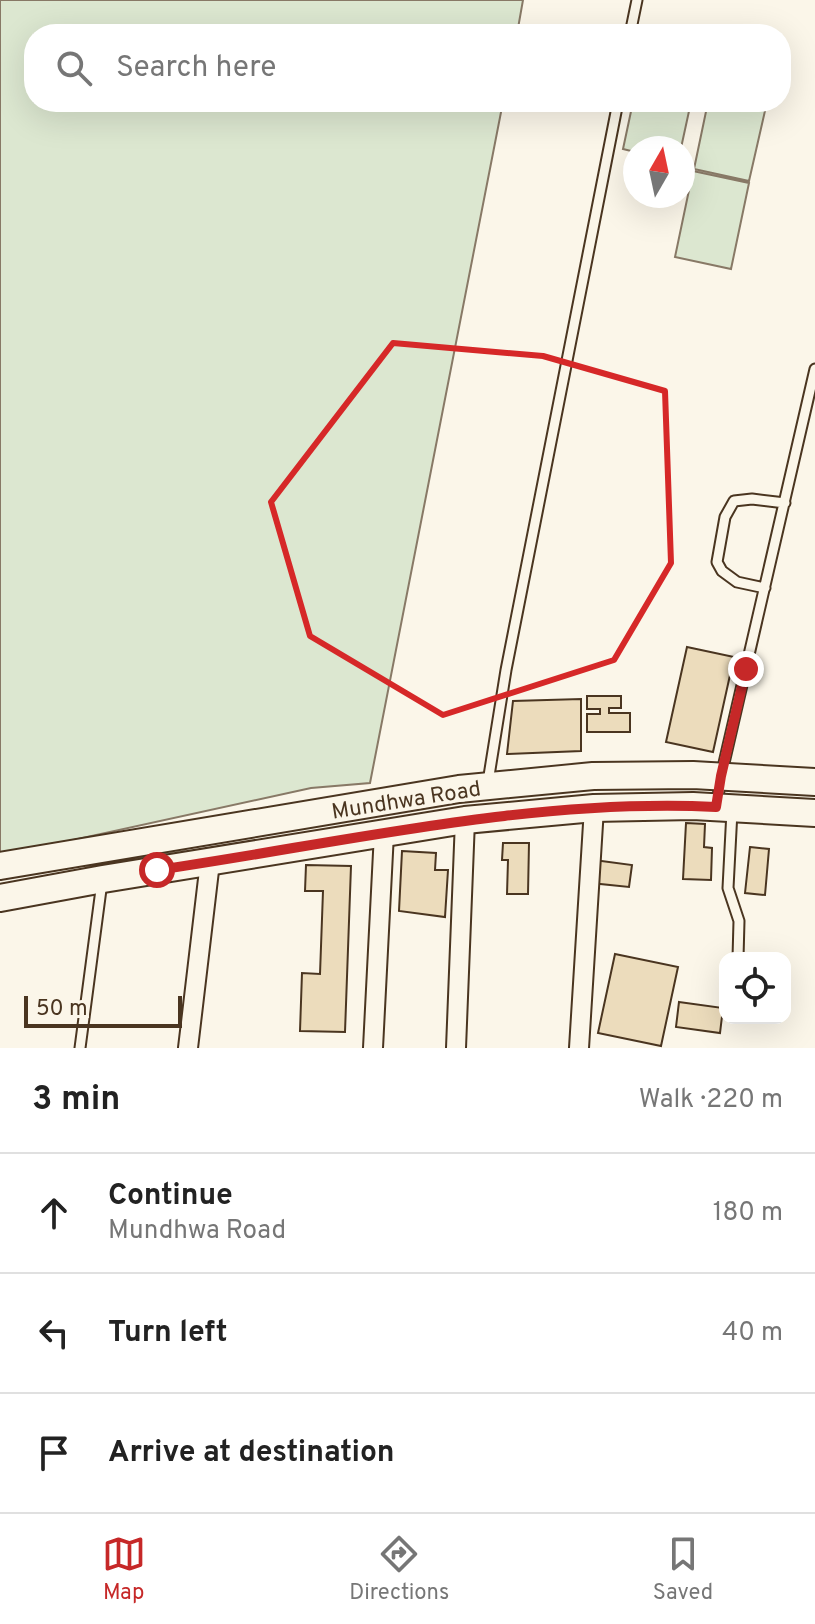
<!DOCTYPE html>
<html lang="en">
<head>
<meta charset="utf-8">
<style>
	:root { --surface:#fff; --page:#f6f6f6; --text:#222; --muted:#767676; --line:#e0e0e0; --accent:#c62828 }
	body { margin:0; font-family:Overpass,sans-serif; background:var(--page); color:var(--text) }
	.controls { position:absolute; right:24px; bottom:24px; display:grid; overflow:hidden; border-radius:16px; box-shadow:0 8px 32px #0002 }
	.controls button { width:72px; height:72px; display:grid; place-items:center; padding:0; border:0; border-bottom:2px solid var(--line); background:var(--surface); color:var(--text); font:40px sans-serif }
	.compass { position:absolute; left:623px; top:136px; width:72px; height:72px; border-radius:50%; background:var(--surface); box-shadow:0 8px 32px #0002; rotate:9deg }
	.scale { position:absolute; left:24px; bottom:20px; width:158px; box-sizing:border-box; padding-left:8px; border:4px solid #4a3520; border-top:0; font-size:22px; line-height:28px; white-space:nowrap; color:#4a3520; -webkit-text-stroke:6px #fbf6e9; paint-order:stroke }
	.stop { position:absolute; width:24px; height:24px; margin:-18px; border:6px solid #c62828; border-radius:50%; background:#fff }
	.stop.end { background:#c62828; border-color:#fff; box-shadow:0 2px 8px #0008 }
	.list { margin:0; padding:0; list-style:none }
	h2 { display:flex; justify-content:space-between; align-items:center; height:104px; margin:0; padding:0 32px; font-size:34px }
	h2 small { font-size:26px; font-weight:400; color:var(--muted) }
	.list li { display:grid; grid-template-columns:52px 1fr auto; gap:24px; align-items:center; box-sizing:border-box; height:120px; padding:0 32px; border-top:2px solid var(--line) }
	.list b { display:block; font-size:30px; white-space:nowrap }
	.list p { margin:0; font-size:26px; white-space:nowrap; color:var(--muted) }
	.list em { font-size:26px; font-style:normal; color:var(--muted) }
	.icon { flex:none; width:44px; height:44px; fill:none; stroke:currentColor; stroke-width:2; stroke-linecap:round; stroke-linejoin:round }
	.map { position:relative; flex:none; width:815px; height:1048px; overflow:hidden }
	.search { position:absolute; background:var(--surface); box-shadow:0 8px 32px #0002; left:24px; right:24px; top:24px; height:88px; display:flex; align-items:center; gap:20px; box-sizing:border-box; padding:0 28px; border-radius:32px; color:var(--muted); font-size:30px }
	.sheet { height:464px; background:var(--surface) }
	nav { display:flex; justify-content:space-around; align-items:center; box-sizing:border-box; height:112px; border-top:2px solid var(--line); background:var(--surface); font-size:22px; color:var(--muted) }
	nav a { display:grid; justify-items:center; gap:4px }
	nav .on { color:var(--accent) }
	.map>svg:first-child { display:block }
</style>
</head>
<body>
<div class="map">
<svg width="815" height="1048" viewBox="0 0 815 1048">
	<rect width="100%" height="100%" fill="#fbf6e9"/>
	<path fill="#dce7d0" stroke="#887966" stroke-width="2" d="M0 0H523L517 34H34V102H503L370 783 311 788 0 856Z
		M633 102H691L681 148H635V152L623 149Z
		M708 102H767L749 181 694 169Z
		M693 171 749 183 731 269 675 257Z"/>
	<path fill="#ecdcbc" stroke="#4a3520" stroke-width="2" d="M687 647 734 657 713 752 666 742Z
		M587 696H621V708H609V713H630V732H587V714H600V709H587Z
		M581 699V751L507 754 513 701Z
		M686 823 705 824 704 847 712 848 711 880 683 879Z
		M503 843H529L528 894H507L508 860H502Z
		M750 847 769 849 765 895 745 893Z
		M402 851 436 853 435 870H448L445 917 399 911Z
		M594 860 632 865 629 887 591 883Z
		M306 865 351 866 345 1032 300 1031 302 973 320 974 323 891H305Z
		M615 954 678 967 661 1046 598 1033Z
		M679 1002 723 1008 720 1033 676 1027Z"/>
	<g fill="none" stroke-linecap="round" stroke-linejoin="round">
		<defs>
			<path id="service" d="M630 34 637 0
				M765 588 737 582 722 571 717 562 725 517 734 501 752 499 785 503
				M488 782 506 670 618 102
				M717 804 721 776 815 369
				M732 811 728 888 739 921 738 958
				M80 1048 102 882"/>
			<path id="minor" d="M188 1048 210 862
				M373 1048 384 833
				M456 1048 465 820
				M579 1048 594 808"/>
			<path id="secondary" d="M0 866 459 789 593 776 693 775 815 782
				M0 898 103 879 465 820 594 808 693 806 815 813"/>
		</defs>
		<use href="#service" stroke="#4a3520" stroke-width="13"/>
		<use href="#minor" stroke="#4a3520" stroke-width="22"/>
		<use href="#secondary" stroke="#4a3520" stroke-width="30"/>
		<use href="#service" stroke="#fbf6e9" stroke-width="9"/>
		<use href="#minor" stroke="#fbf6e9" stroke-width="18"/>
		<use href="#secondary" stroke="#fbf6e9" stroke-width="26"/>
	</g>
	<g fill="none" stroke-linecap="round" stroke-linejoin="round">
		<path stroke="#c62828" stroke-width="10" d="M157 870C342 843 528 798 716 807L721 776 746 669"/>
	</g>
	<path fill="none" stroke="#d62828" stroke-width="6" stroke-linejoin="round" d="M393 343 543 356 665 391 671 563 614 660 443 715 310 636 271 502Z"/>
	<g text-anchor="middle" stroke-width="6" stroke-linejoin="round" paint-order="stroke">
		<g font-size="22" fill="#4a3520" stroke="#fbf6e9">
			<text transform="translate(406 799) rotate(-9)" y="8">Mundhwa Road</text>
		</g>
	</g>
</svg>
<div class="controls">
<button><svg class="icon" aria-label="locate" viewBox="0 0 24 24"><circle cx="12" cy="12" r="6"/><path d="M12 2v4M12 18v4M2 12h4M18 12h4"/></svg></button>
</div>
<svg class="compass" viewBox="-18 -18 36 36"><path d="M0-13l5 13h-10z" fill="#e53935"/><path d="M0 13l5-13h-10z" fill="#767676"/></svg>
<div class="scale">50 m</div>
<div class="stop" style="left:157px;top:870px"></div>
<div class="stop end" style="left:746px;top:669px"></div>
<div class="search"><svg class="icon" aria-label="search" viewBox="0 0 24 24"><circle cx="10" cy="10" r="6"/><path d="M15 15l6 6"/></svg>Search here</div>
</div>
<section class="sheet">
<h2>3 min<small>Walk · 220 m</small></h2>
<ul class="list">
<li><svg class="icon" aria-label="ahead" viewBox="0 0 24 24"><path d="M12 20V5M6 11l6-6 6 6"/></svg><div><b>Continue</b><p>Mundhwa Road</p></div><em>180 m</em></li>
<li><svg class="icon" aria-label="left" viewBox="0 0 24 24"><path d="M17 20v-9H6M10 6l-5 5 5 5"/></svg><div><b>Turn left</b></div><em>40 m</em></li>
<li><svg class="icon" aria-label="arrive" viewBox="0 0 24 24"><path d="M6 21V4h12l-3 4 3 4H6"/></svg><div><b>Arrive at destination</b></div></li>
</ul>
</section>
<nav>
<a class="on"><svg class="icon" aria-label="map" viewBox="0 0 24 24"><path d="M3 6l6-2 6 2 6-2v14l-6 2-6-2-6 2zM9 4v14M15 6v14"/></svg>Map</a>
<a><svg class="icon" aria-label="directions" viewBox="0 0 24 24"><path d="M12 3l9 9-9 9-9-9zM9 14v-3h6M13 9l2 2-2 2"/></svg>Directions</a>
<a><svg class="icon" aria-label="saved" viewBox="0 0 24 24"><path d="M7 4h10v16l-5-4-5 4z"/></svg>Saved</a>
</nav>
</body>
</html>
